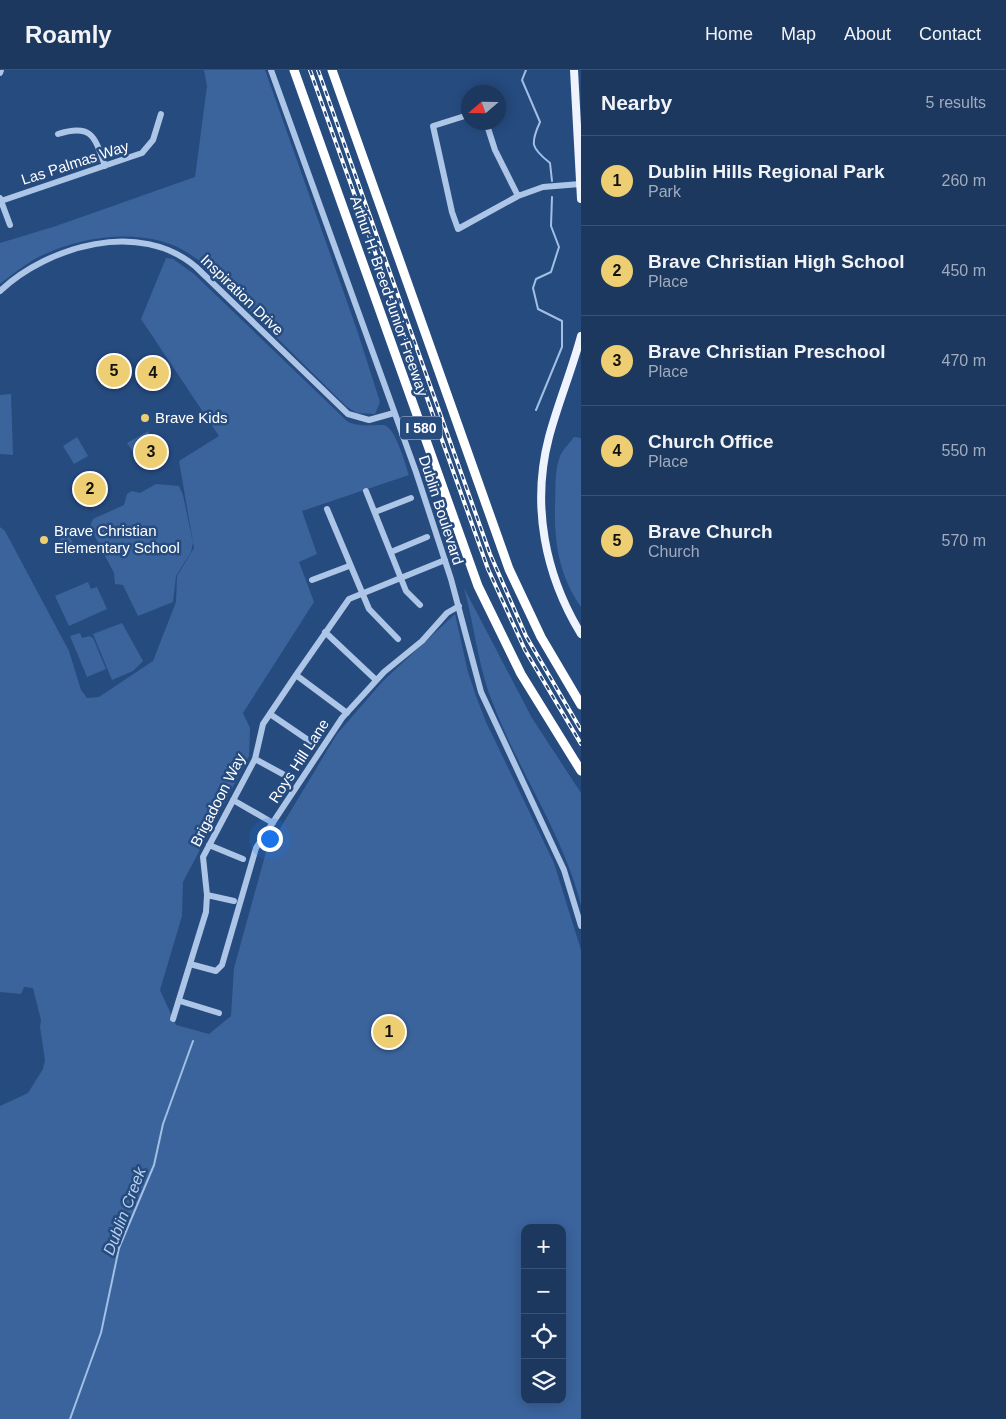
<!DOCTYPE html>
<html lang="en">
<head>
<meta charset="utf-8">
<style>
	:root { --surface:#1c385f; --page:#294368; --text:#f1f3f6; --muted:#a0acbd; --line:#3a5274; --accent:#eece73 }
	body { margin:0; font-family:Helvetica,sans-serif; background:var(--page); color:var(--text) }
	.controls { position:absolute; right:15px; bottom:15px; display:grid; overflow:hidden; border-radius:10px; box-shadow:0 2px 12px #0003 }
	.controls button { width:45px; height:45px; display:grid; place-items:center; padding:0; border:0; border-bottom:1px solid var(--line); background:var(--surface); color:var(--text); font:25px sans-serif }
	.compass { position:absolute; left:461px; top:15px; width:45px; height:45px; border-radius:50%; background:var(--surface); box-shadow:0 2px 12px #0003; rotate:250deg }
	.you { position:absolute; left:269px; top:768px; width:18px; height:18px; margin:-12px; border:4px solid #fff; border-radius:50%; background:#1a73e8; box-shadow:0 0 0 8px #1a73e833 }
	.badge { display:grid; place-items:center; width:32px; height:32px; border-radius:50%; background:var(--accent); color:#111; font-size:16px; font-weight:700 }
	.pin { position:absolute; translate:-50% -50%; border:2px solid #fff; box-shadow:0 1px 5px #0006 }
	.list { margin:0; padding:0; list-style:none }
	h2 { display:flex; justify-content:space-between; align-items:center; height:65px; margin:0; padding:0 20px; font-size:21px }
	h2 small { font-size:16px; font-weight:400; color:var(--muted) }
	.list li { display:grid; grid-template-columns:32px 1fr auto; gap:15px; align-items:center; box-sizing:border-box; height:90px; padding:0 20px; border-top:1px solid var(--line) }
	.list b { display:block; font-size:19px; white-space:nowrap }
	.list p { margin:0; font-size:16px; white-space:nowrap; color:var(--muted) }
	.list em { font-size:16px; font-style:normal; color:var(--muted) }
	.icon { flex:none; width:28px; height:28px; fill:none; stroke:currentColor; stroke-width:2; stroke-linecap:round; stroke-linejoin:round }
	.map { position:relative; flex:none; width:581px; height:1349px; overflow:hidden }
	header { display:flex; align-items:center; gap:30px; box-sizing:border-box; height:70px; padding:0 25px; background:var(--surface); border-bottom:1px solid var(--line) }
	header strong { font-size:24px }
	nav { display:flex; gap:28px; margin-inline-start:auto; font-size:18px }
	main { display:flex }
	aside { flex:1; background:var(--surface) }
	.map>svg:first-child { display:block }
</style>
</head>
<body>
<header>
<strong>Roamly</strong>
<nav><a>Home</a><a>Map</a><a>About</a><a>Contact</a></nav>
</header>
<main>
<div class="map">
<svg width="581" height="1349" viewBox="0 0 581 1349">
	<rect width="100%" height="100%" fill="#264b7f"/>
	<path fill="#3b649d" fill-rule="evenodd" d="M204 0H265L357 260 380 332 375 344 357 343 347 337 197 189C189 184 180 177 170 174 131 160 82 167 45 184 29 191 14 203 0 214V173L56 156 195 107 207 16Z
		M166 188 173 189 194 204 348 352C361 357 370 355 383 355 395 355 405 394 409 405L302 441 317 484 299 492 314 532 243 643 250 658 249 686 183 812 182 846 160 920 176 955 209 964 231 946 234 898 266 782 337 664 383 611 455 544 468 602 476 626 486 652 554 793 581 880V1349H0V1036L28 1023 43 999 45 990 40 957 41 950 33 918 24 917 21 924 0 922V457L5 461 69 581 81 620 87 628 99 627 153 591 176 532 177 506 194 478 179 391 219 366 141 249ZM525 1158H562V1330H525Z
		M11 324 13 385 0 384V325Z
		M148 361 153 370 133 382 127 373Z
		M77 367 88 386 74 394 63 376Z
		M574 367 581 368V537C559 506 554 472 555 435 556 418 554 403 560 386 563 379 570 373 574 367Z
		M156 414 179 416 183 425 193 473 191 482 176 506 173 532 138 546 123 515 115 514 114 503 90 457 93 449 124 435 127 424 132 421 140 423Z
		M67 461 73 473 64 477 58 465Z
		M88 512 91 519 97 517 107 539 69 556 55 526Z
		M464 518 532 648 581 723V835C563 764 520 704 494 636 478 598 475 558 464 518Z
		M122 553 143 591 133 601 112 610 93 564Z
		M80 563 82 568 89 566 93 568 106 599 87 607 70 566Z"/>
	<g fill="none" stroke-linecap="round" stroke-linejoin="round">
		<path stroke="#a2bfe6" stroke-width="2" d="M526 0 522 10 540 52C530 74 531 78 550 93L552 111
			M536 340 562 277V251L538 239 533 218 536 209 551 202 559 177 551 156 552 127
			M70 1349 101 1263 119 1178 154 1095 163 1054 193 971"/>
		<path stroke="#adc5e6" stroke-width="6" d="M271 0 416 402 451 509 481 622 564 800 581 856
			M0 3 1 0
			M468 45 433 56 452 142 458 159 518 126 543 117 580 114
			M486 52 495 80 518 126
			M58 64C92 53 95 67 105 96
			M0 128 10 155
			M1 131 142 83 153 70 161 44
			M0 221C48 176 140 149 196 197L348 344 369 350 394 343
			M366 421 406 521 420 535
			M327 439 369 539 398 569
			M375 442 411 428
			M391 482 427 467
			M312 510 349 496
			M325 562 376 610
			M296 605 347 643
			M270 644 314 674
			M255 689 290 708
			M233 730 273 753
			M209 775 243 789
			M207 825 234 831
			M190 894 216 901 222 895 256 778 342 648 384 602 422 571 447 543 459 536
			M180 931 219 943
			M173 949 206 842 207 825 203 787 255 689 263 654 296 605 349 529 445 490"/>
		<path stroke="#eef3fd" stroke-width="8" d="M574 0 581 129
			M581 266C572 300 558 333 549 367 531 435 545 505 581 564"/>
		<path stroke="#fff" stroke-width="9" d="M294 0 478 516 521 604 581 701
			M332 0 509 499 541 567 581 635"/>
		<defs>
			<path id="rail" d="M310 0 488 499 525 580 581 674
				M318 0 490 484 526 566 581 660"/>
		</defs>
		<use href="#rail" stroke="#fff" stroke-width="4"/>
		<use href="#rail" stroke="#264b7f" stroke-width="2" stroke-dasharray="5.5" stroke-linecap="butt"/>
	</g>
	<g fill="#eece73" stroke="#264b7f" stroke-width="2">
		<circle cx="145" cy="348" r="5"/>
		<circle cx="44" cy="470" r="5"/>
	</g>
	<g text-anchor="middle" stroke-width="5" stroke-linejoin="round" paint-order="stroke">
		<rect fill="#264b7f" stroke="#bec9d9" stroke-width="1" x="400" y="346.5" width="42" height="23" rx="4"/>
		<g font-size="14" font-weight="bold" fill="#fff">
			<text x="421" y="363">I 580</text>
		</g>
		<g font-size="15" fill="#fff" stroke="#264b7f">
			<text transform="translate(75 93) rotate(-18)" y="5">Las Palmas Way</text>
			<text transform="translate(242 225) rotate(44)" y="5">Inspiration Drive</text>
			<text transform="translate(389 226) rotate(71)" y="5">Arthur H. Breed Junior Freeway</text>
			<text transform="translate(441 440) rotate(72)" y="5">Dublin Boulevard</text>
			<text transform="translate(299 691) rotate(-57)" y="5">Roys Hill Lane</text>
			<text transform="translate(218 730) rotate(-63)" y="5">Brigadoon Way</text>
		</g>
		<g font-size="15" fill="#fff" stroke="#264b7f" text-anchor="start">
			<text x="155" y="353">Brave Kids</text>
			<text x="54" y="466">Brave Christian<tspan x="54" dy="17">Elementary School</tspan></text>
		</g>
		<g font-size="16" font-style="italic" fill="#b8cfed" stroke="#264b7f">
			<text transform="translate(124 1141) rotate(-69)" y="6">Dublin Creek</text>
		</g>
	</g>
</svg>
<div class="controls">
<button>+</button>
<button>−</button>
<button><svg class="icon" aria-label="locate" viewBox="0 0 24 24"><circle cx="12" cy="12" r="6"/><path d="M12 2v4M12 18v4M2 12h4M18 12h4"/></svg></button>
<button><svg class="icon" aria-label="layers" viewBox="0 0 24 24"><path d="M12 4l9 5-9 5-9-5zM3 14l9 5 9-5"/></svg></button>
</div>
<svg class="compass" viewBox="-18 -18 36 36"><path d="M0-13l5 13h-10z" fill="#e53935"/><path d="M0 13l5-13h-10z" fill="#a0acbd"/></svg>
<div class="you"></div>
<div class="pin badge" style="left:389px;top:962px">1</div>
<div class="pin badge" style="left:90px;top:419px">2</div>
<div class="pin badge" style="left:151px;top:382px">3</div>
<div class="pin badge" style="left:153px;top:303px">4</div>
<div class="pin badge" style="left:114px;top:301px">5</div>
</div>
<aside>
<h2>Nearby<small>5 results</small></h2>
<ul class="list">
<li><span class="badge">1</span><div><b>Dublin Hills Regional Park</b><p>Park</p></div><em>260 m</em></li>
<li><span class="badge">2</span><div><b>Brave Christian High School</b><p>Place</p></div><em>450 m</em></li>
<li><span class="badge">3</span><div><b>Brave Christian Preschool</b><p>Place</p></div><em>470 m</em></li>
<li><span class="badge">4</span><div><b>Church Office</b><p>Place</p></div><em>550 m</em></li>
<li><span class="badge">5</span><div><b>Brave Church</b><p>Church</p></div><em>570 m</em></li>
</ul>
</aside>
</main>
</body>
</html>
